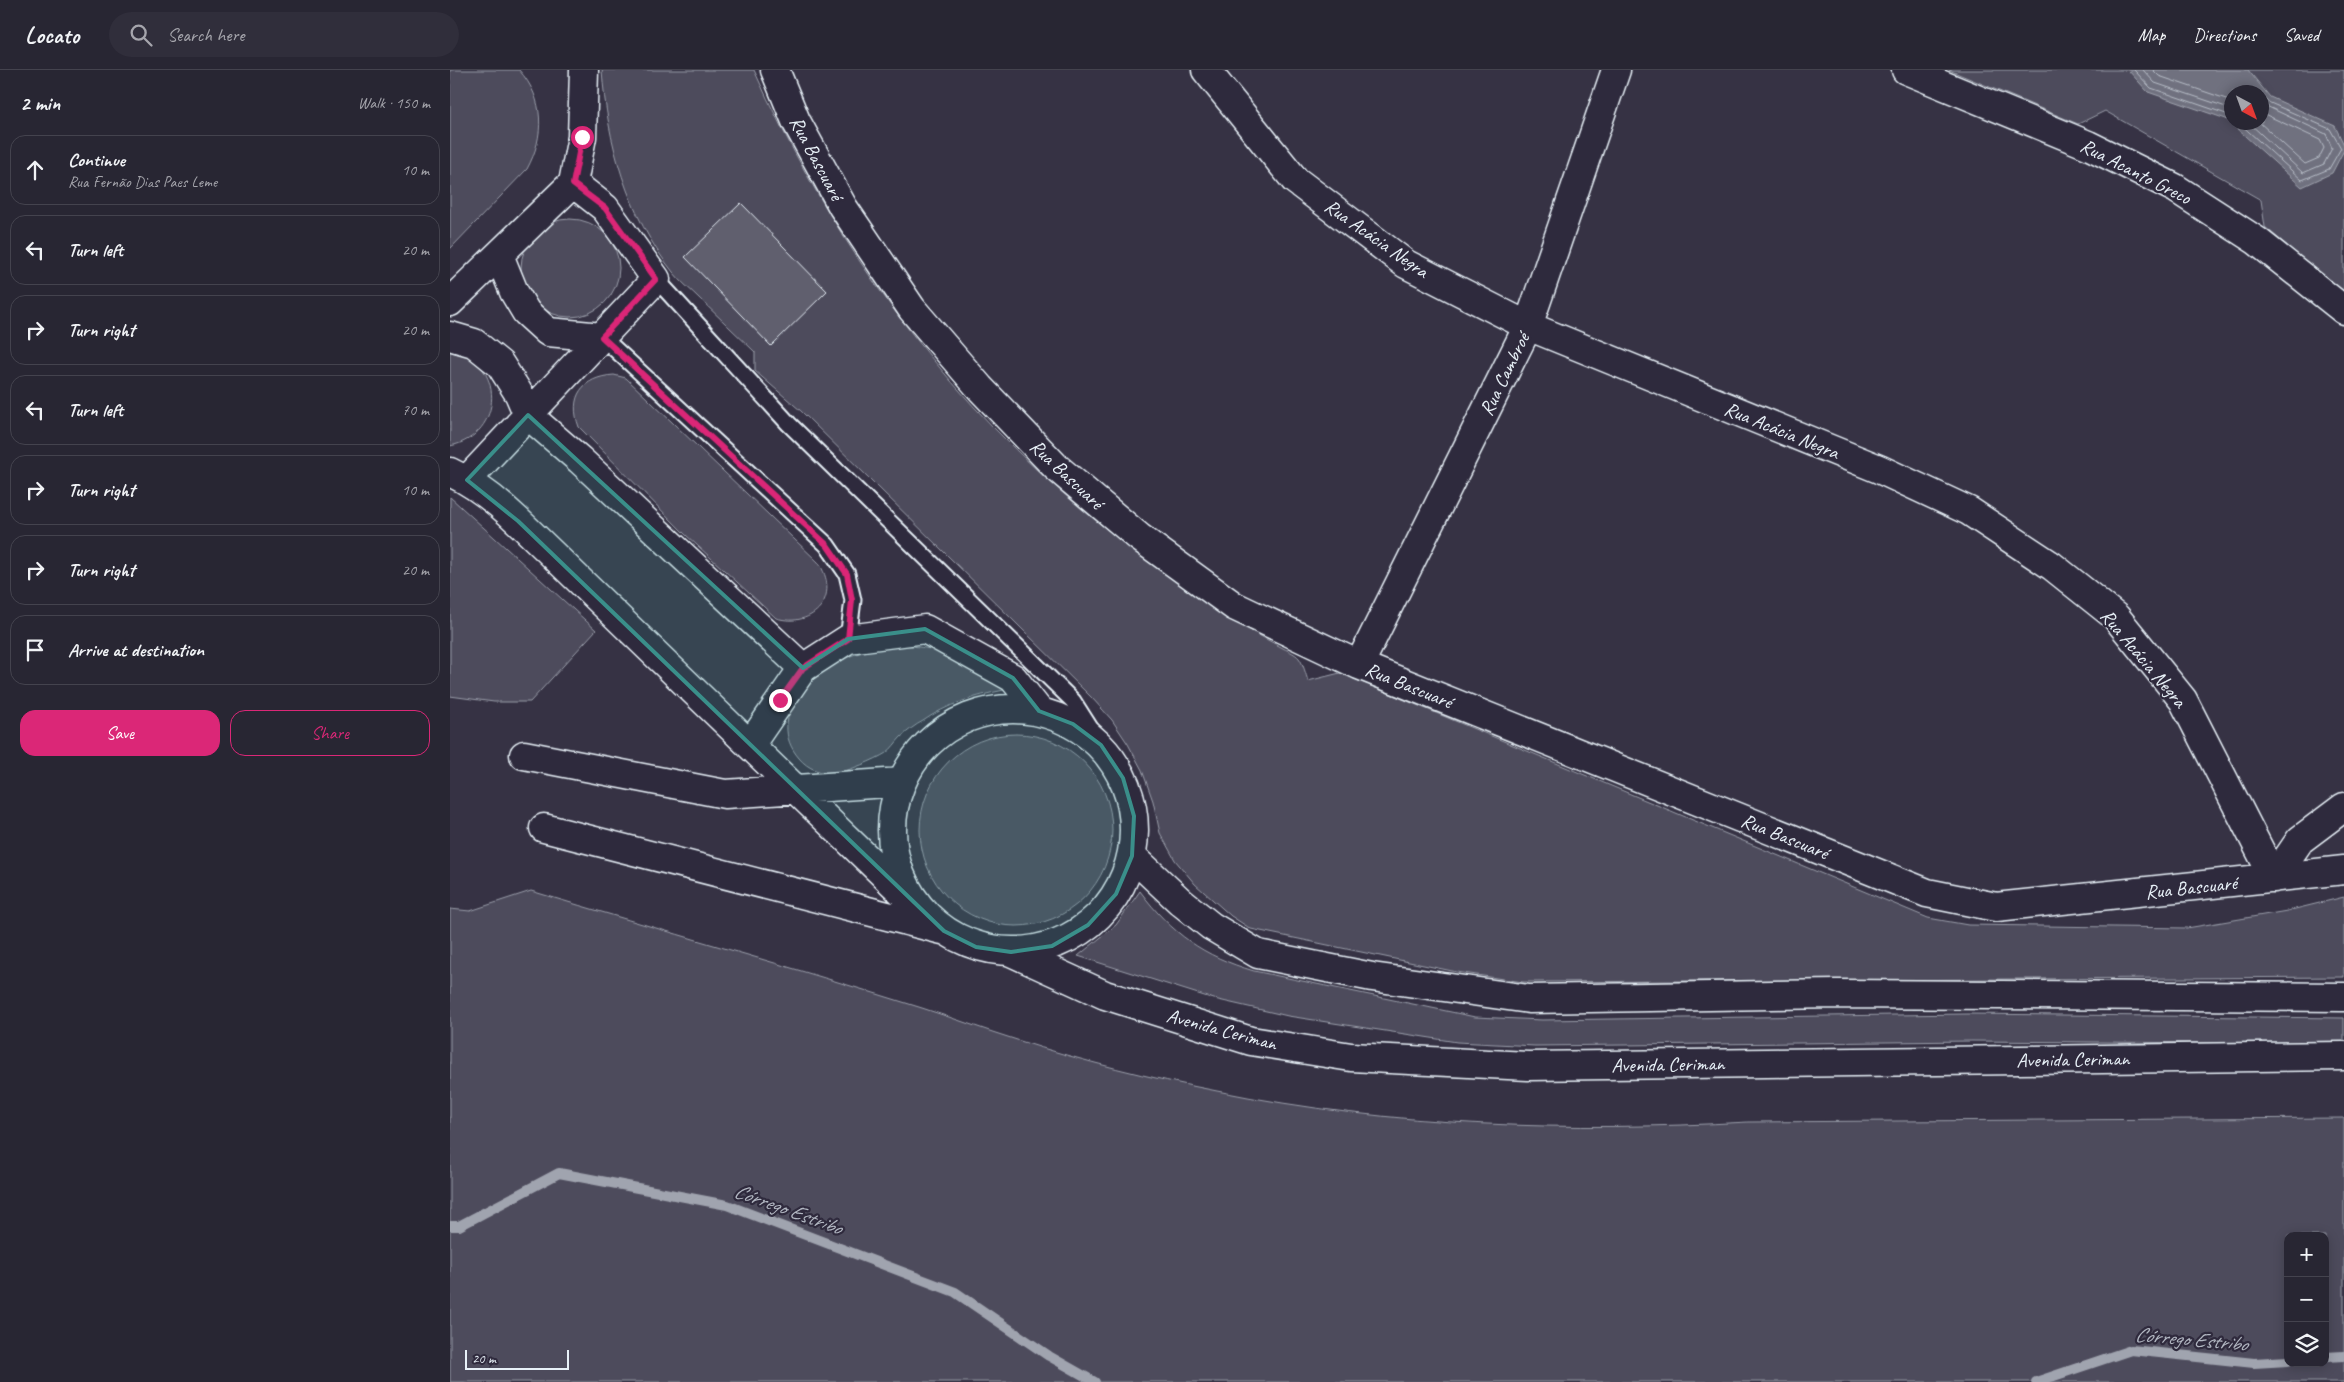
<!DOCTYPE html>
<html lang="en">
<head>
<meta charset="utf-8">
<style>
	:root { --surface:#282633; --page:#302e3b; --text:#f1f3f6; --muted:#a5a5ac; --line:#44434e; --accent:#db2777 }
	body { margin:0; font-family:Caveat,sans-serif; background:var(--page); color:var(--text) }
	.controls { position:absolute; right:15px; bottom:15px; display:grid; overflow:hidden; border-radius:10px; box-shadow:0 2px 12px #0003 }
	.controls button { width:45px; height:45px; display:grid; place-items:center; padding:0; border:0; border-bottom:1px solid var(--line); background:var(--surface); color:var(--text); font:25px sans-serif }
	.compass { position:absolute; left:1774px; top:15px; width:45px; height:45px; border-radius:50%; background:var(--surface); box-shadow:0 2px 12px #0003; rotate:139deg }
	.scale { position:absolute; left:15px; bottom:12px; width:104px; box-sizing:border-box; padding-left:5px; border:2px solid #e8f1f8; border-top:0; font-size:14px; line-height:18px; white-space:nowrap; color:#e8f1f8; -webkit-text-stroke:4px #2f2a3d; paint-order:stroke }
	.stop { position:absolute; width:15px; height:15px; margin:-11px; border:4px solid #db2777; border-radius:50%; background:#fff }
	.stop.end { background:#db2777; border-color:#fff; box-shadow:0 1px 5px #0008 }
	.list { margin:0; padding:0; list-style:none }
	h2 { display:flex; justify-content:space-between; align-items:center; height:65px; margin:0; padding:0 20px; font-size:21px }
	h2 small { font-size:16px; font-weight:400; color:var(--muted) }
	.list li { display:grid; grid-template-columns:32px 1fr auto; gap:15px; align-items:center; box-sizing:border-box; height:70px; margin:0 10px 10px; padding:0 10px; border:1px solid var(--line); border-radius:15px }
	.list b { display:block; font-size:19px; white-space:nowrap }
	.list p { margin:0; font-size:16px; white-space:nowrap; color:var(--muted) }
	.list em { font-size:16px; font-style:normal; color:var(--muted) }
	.actions { display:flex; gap:10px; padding:15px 20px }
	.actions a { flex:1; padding:11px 0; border:1px solid var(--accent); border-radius:15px; text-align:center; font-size:18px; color:var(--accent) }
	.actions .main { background:var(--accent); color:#fff }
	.icon { flex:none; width:28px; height:28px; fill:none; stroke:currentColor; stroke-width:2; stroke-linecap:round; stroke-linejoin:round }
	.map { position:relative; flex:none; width:1894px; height:1312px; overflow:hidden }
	header { display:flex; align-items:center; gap:30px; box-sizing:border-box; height:70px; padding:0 25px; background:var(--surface); border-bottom:1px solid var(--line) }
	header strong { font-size:24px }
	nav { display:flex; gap:28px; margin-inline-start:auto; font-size:18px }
	.search { width:350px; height:45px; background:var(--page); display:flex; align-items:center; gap:12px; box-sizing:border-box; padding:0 18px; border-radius:28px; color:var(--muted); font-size:19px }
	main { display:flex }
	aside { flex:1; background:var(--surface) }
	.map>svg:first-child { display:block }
</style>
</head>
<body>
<header>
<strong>Locato</strong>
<div class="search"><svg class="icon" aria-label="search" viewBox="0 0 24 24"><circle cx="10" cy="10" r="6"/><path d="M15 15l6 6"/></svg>Search here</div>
<nav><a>Map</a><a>Directions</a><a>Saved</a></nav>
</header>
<main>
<aside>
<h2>2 min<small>Walk · 150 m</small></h2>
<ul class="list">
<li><svg class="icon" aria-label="ahead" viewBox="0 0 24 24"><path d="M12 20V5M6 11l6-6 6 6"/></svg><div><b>Continue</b><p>Rua Fernão Dias Paes Leme</p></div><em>10 m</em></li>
<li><svg class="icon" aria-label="left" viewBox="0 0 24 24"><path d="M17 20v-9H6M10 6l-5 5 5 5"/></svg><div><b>Turn left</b></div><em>20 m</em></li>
<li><svg class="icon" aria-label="right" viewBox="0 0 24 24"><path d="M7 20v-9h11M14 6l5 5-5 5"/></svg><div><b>Turn right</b></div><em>20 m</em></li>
<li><svg class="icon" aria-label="left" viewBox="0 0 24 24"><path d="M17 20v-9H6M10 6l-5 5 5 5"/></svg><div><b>Turn left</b></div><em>70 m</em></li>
<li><svg class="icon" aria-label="right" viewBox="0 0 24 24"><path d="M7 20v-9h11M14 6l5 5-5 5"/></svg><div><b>Turn right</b></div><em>10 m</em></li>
<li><svg class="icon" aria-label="right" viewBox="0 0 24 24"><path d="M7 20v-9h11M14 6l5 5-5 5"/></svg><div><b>Turn right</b></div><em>20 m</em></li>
<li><svg class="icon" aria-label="arrive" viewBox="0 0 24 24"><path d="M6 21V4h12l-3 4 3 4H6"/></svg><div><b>Arrive at destination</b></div></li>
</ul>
<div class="actions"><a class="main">Save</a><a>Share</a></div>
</aside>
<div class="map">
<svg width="1894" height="1312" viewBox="0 0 1894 1312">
	<rect width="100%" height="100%" fill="#363244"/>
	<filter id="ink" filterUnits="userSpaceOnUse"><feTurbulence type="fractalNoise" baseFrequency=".02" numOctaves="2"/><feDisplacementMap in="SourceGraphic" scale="10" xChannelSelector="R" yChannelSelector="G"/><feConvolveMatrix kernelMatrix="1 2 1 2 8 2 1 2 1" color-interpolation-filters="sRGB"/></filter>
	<g filter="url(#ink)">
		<path fill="#4d4b5c" stroke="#9a9eaa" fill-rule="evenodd" d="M0 0H69C95 29 95 66 77 99L0 179Z
			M152 0H304C372 151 467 289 588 401 647 455 710 501 776 545 793 557 812 567 831 577 836 580 845 583 849 588 853 593 856 605 858 611L890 603 1478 848 1518 855 1737 858 1837 841 1894 827V907L1073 912 1007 902 801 859 781 846 745 814 725 790 710 763 703 731 692 700 678 674 662 650 642 628 351 341 305 301V282C287 264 268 247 250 229 241 220 231 212 223 202 177 145 157 71 152 0Z
			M1499 0H1894V223L1815 157 1811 130 1655 41 1628 54ZM1782 22H1812V52H1782Z
			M71 198a49 49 0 1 1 98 0a49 49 0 1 1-98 0Z
			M0 280C56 290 55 365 0 376Z
			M164 305 176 308 368 492C392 526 364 559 326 548L236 465 129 357C118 327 132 307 164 305Z
			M0 427 146 560 80 632H44L0 626Z
			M448 575C492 577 521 590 554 620 525 626 497 634 473 651 465 655 458 661 451 667 446 672 442 679 436 683 427 689 396 702 386 703 372 704 358 699 349 688 313 646 365 600 403 585 418 580 432 577 448 575Z
			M470 760a96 96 0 1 1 192 0a96 96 0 1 1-192 0Z
			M81 821C211 860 342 897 472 938 503 948 535 960 567 970 632 991 700 1008 767 1021 943 1057 1120 1062 1298 1052L1894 1048V1312H0V839L20 841ZM1838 1166H1875V1293H1838Z
			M690 821C722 864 753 886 804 901L1025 947 1092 950 1518 944 1894 948V974L1522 971 1085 976 1007 972 838 946 764 929 628 886 666 855Z"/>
		<path fill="#70717f" stroke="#a0a4af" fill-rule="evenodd" d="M1678 0H1798L1820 27 1885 56 1894 75V80L1882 103 1852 117 1776 49 1698 22ZM1782 22H1812V52H1782Z"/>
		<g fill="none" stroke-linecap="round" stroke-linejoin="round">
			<path stroke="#b8bec8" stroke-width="1" d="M1684 0 1701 18 1782 46
				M1693 0 1705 13 1782 39
				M1703 0 1709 6 1782 31
				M1788 52 1852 110 1879 99 1891 78 1880 59 1818 32 1812 24
				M1798 52 1853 103 1874 94 1882 78 1876 64 1812 34
				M1809 52 1855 94 1869 88 1874 78 1870 70 1812 43"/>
			<path stroke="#a0a4af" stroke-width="10" d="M0 1156H9L109 1103 277 1135 505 1222 599 1286 645 1312
				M1875 1287 1894 1286
				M1586 1312 1681 1280 1804 1293 1838 1291"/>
		</g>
		<path fill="#605e6e" stroke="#e8f1f8" d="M291 133 377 221 321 276 235 187Z"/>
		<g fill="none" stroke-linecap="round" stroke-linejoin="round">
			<defs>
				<path id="lane" d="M206 209 339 354 623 631 651 675
					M152 267 377 475 397 504 403 530 398 569"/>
				<path id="street" d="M325 0 346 51 393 137 462 239 530 318 606 397 689 467 784 536 909 595 1477 823 1546 837 1894 800
					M756 0 845 110 956 194 1078 256 1429 399 1519 441 1602 496 1666 547 1733 630 1824 808
					M1456 0 1638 75 1725 118 1807 171 1894 240
					M123 113 132 67 134 0
					M49 185 64 222 76 242 98 262 152 267
					M0 232 123 113
					M0 266 24 273 50 294 69 324 78 345 130 390 353 598
					M0 402C26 414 47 431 68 451L456 826
					M17 410 206 209 155 138 123 113
					M909 595 1078 256 1166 0
					M442 760a121 121 0 1 1 242 0a121 121 0 1 1-242 0Z
					M300 675 353 598 398 569 475 559 563 608 589 641
					M74 685 275 724 451 712
					M94 758 492 860
					M1824 808 1850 770 1894 737"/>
				<path id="secondary" d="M682 786 731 832 761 856 808 884 922 907 1079 929 1387 924 1894 927
					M561 882 655 925 801 971 901 987 1078 996 1894 986"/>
			</defs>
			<use href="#lane" stroke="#e8f1f8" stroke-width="19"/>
			<use href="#street" stroke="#e8f1f8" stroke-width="31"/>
			<use href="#secondary" stroke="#e8f1f8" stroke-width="31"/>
			<use href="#lane" stroke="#2f2a3d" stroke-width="15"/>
			<use href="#street" stroke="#2f2a3d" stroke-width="28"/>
			<use href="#secondary" stroke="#2f2a3d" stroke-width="28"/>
		</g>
	</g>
	<g fill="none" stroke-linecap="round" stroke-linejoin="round" filter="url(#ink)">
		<path stroke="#db2777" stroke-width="6" d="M132 67 123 114 155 138 206 209 152 267 377 475 397 504 402 530 398 569 353 598 330 630"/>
	</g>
	<path fill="#3a8f8a" fill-opacity="0.2" stroke="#3a8f8a" stroke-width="4" stroke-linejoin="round" d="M78 345 353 598 398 569 475 559 563 608 589 641 623 654 651 675 673 708 684 746 682 786 666 824 638 855 602 876 561 882 526 877 494 861 68 451 17 410Z"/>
	<g text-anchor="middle" stroke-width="4.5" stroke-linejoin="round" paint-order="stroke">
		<g font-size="20" fill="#e8f1f8" stroke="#2f2a3d">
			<text transform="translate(367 88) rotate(62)" y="7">Rua Bascuaré</text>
			<text transform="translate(1686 101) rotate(27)" y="7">Rua Acanto Greco</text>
			<text transform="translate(927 168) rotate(35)" y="7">Rua Acácia Negra</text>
			<text transform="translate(1054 304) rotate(-64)" y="7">Rua Cambroé</text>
			<text transform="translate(1332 360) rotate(22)" y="7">Rua Acácia Negra</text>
			<text transform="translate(617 404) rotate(43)" y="7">Rua Bascuaré</text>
			<text transform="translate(1694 588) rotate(50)" y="7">Rua Acácia Negra</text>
			<text transform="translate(959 615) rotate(22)" y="7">Rua Bascuaré</text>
			<text transform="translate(1335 766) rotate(22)" y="7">Rua Bascuaré</text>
			<text transform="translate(1741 817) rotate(-6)" y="7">Rua Bascuaré</text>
			<text transform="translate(772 959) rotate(15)" y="7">Avenida Ceriman</text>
			<text transform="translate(1623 989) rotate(-1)" y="7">Avenida Ceriman</text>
			<text transform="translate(1218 994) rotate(-1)" y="7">Avenida Ceriman</text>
		</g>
		<g font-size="21" font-style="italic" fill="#b2b7c2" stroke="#2f2a3d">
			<text transform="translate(338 1139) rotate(20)" y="7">Córrego Estribo</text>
			<text transform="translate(1741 1269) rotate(5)" y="7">Córrego Estribo</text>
		</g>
	</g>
</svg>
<div class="controls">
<button>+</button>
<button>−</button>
<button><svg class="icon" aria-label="layers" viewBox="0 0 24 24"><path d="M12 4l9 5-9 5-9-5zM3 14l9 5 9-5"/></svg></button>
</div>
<svg class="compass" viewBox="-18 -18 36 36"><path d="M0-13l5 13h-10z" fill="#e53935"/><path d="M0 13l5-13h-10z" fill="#a5a5ac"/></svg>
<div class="scale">20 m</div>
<div class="stop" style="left:132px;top:67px"></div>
<div class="stop end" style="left:330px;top:630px"></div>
</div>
</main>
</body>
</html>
